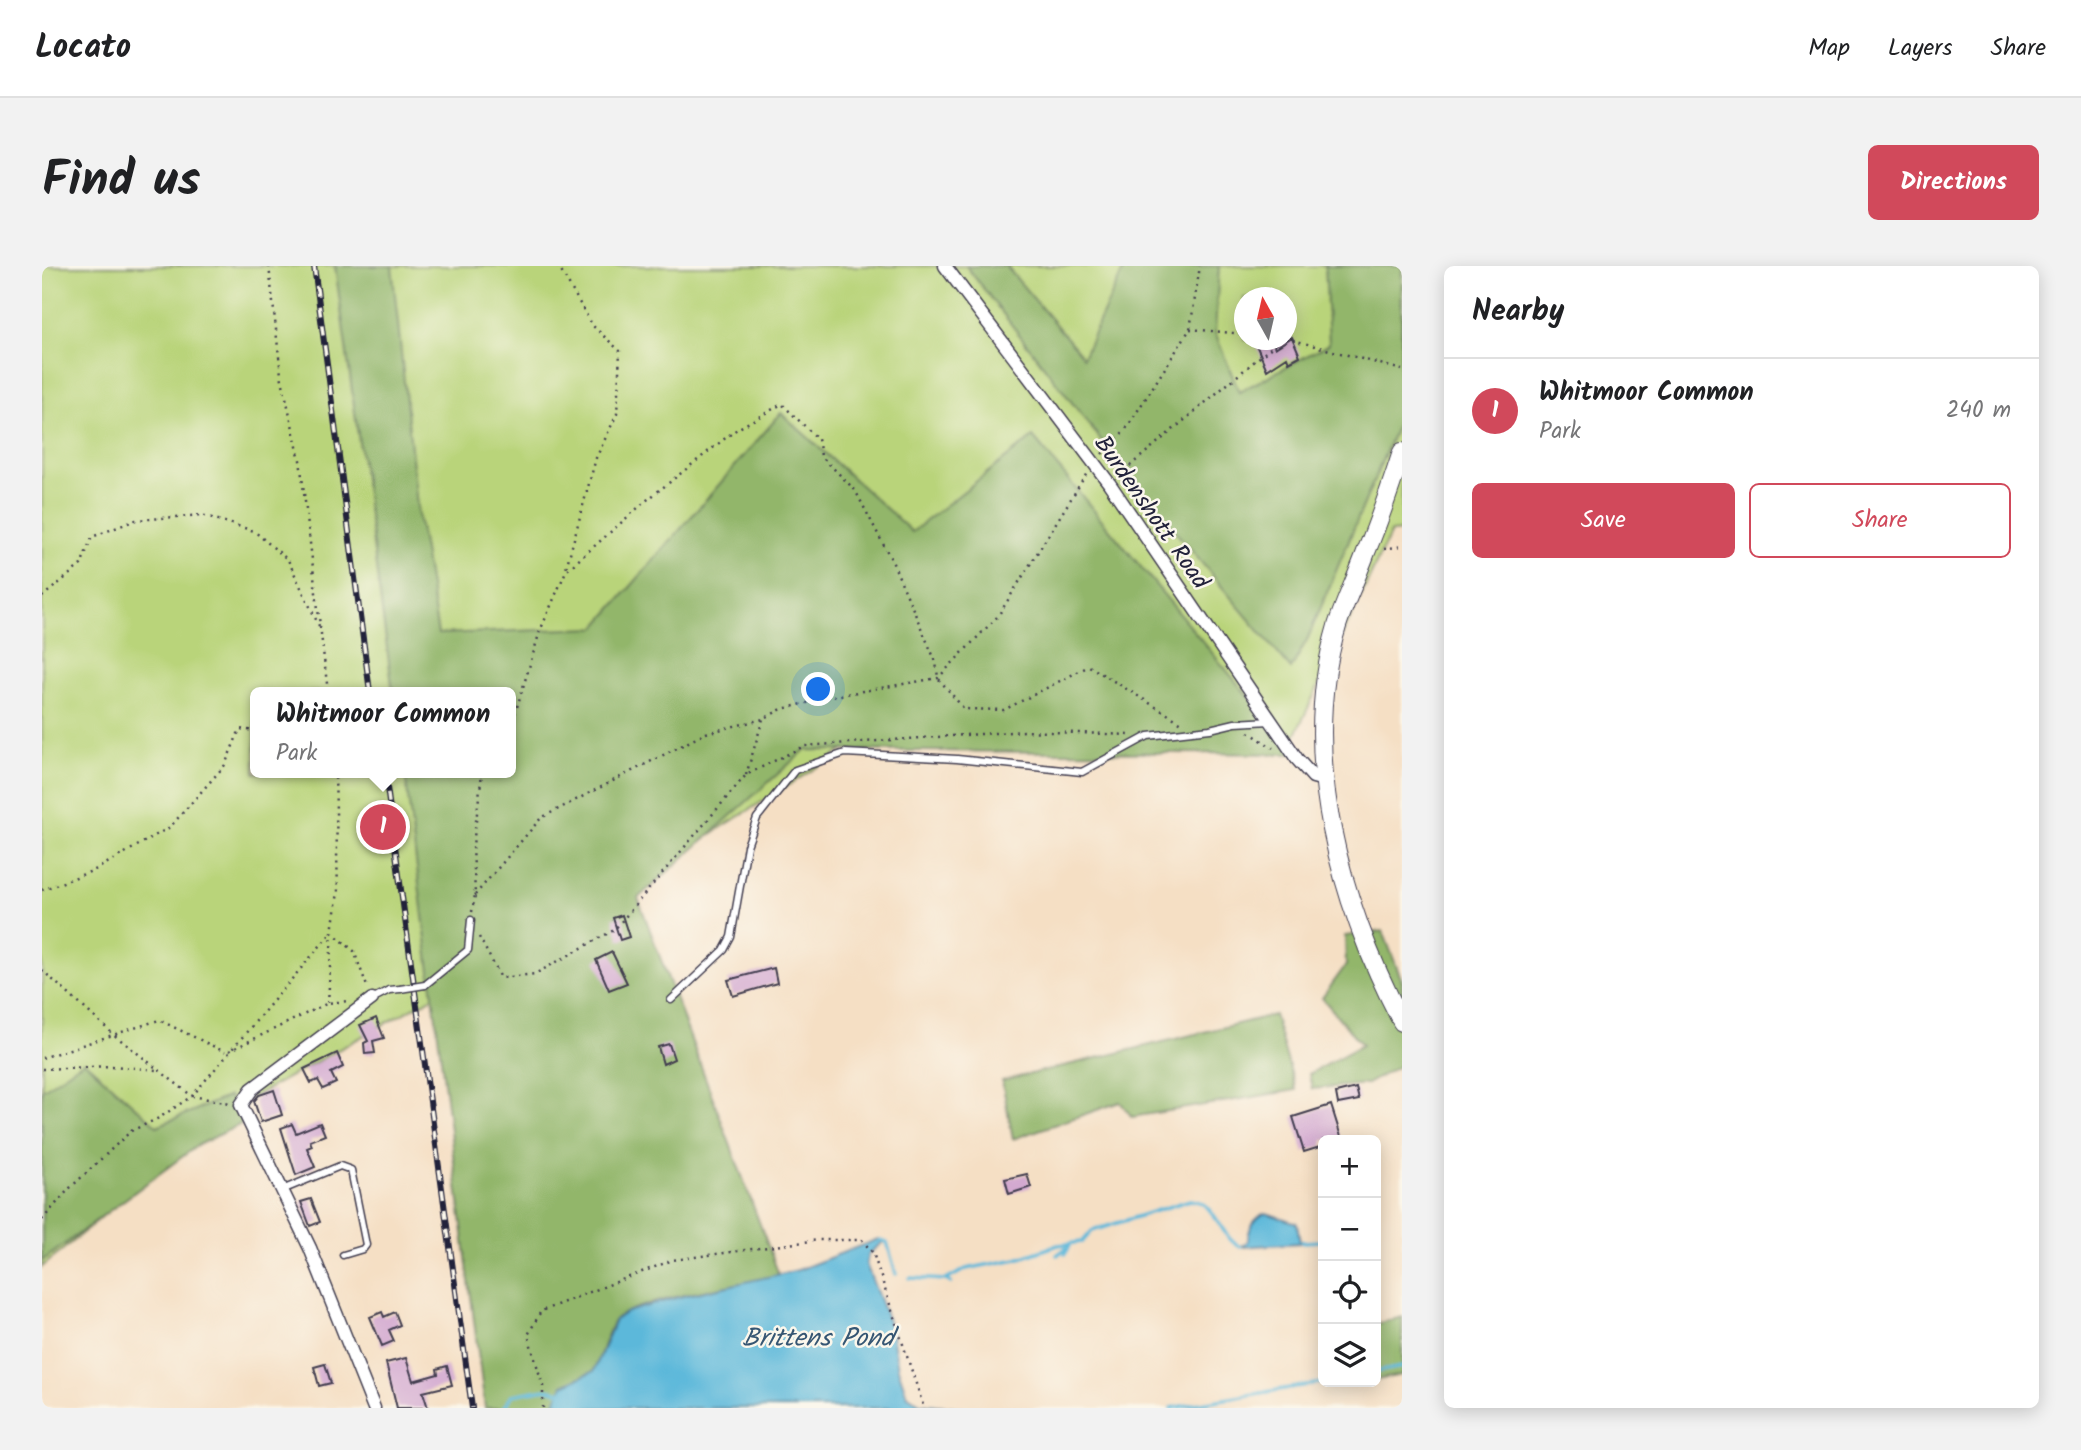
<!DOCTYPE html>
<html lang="en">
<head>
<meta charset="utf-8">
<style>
	:root { --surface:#fff; --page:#f2f2f2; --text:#202124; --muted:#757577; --line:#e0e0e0; --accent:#d1495b }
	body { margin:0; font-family:Kalam,sans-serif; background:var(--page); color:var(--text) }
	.controls { position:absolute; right:21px; bottom:21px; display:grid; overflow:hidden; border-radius:10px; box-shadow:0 4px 18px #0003 }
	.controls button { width:63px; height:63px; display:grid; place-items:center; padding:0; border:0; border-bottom:2px solid var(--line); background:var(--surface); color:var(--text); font:35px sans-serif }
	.compass { position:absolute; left:1192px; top:21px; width:63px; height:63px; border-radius:50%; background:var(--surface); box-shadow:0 4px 18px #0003; rotate:352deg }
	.you { position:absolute; left:777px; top:424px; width:24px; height:24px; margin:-18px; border:5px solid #fff; border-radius:50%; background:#1a73e8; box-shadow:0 0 0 10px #1a73e833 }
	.badge { display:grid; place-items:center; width:46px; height:46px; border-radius:50%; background:var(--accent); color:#fff; font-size:23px; font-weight:700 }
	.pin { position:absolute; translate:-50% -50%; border:4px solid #fff; box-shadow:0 2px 7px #0006 }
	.popup { position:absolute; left:208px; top:421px; width:266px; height:91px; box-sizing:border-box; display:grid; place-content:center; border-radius:10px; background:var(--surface); filter:drop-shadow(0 2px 5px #0005); font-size:23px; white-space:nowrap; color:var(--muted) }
	.popup b { font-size:26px; color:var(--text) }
	.popup::after { content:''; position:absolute; left:50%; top:100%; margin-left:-14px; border:14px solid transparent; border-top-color:var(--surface) }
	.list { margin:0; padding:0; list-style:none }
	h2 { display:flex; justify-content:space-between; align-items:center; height:91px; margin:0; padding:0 28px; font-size:30px }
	h2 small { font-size:23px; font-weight:400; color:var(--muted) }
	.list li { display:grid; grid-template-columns:46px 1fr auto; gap:21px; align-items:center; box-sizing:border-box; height:105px; padding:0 28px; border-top:2px solid var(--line) }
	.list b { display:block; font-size:26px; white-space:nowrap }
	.list p { margin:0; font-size:23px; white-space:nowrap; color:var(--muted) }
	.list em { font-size:23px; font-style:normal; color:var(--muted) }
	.actions { display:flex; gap:14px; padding:21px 28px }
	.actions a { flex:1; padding:16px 0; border:2px solid var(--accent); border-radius:10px; text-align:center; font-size:24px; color:var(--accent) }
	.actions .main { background:var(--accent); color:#fff }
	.icon { flex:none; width:38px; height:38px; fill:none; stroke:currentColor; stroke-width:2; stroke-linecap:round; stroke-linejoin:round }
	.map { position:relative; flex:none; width:1360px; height:1142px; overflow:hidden; border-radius:10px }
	header { display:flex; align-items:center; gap:42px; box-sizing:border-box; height:98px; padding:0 35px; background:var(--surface); border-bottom:2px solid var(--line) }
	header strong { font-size:33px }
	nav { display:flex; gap:38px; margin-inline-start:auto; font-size:24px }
	.intro { display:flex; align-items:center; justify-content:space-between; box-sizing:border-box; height:168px; padding:0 42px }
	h1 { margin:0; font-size:49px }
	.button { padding:18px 32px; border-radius:10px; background:var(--accent); color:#fff; font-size:24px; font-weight:700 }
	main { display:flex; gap:42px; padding:0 42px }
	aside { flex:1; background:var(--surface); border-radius:10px; box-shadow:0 4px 18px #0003 }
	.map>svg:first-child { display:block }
</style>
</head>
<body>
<header>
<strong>Locato</strong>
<nav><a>Map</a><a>Layers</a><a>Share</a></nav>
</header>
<div class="intro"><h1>Find us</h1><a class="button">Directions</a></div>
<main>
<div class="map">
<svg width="1360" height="1142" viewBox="0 0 1360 1142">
	<rect width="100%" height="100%" fill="#fbf7ec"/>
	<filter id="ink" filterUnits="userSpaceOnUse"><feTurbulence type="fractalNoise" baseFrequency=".0143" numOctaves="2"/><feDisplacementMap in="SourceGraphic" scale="14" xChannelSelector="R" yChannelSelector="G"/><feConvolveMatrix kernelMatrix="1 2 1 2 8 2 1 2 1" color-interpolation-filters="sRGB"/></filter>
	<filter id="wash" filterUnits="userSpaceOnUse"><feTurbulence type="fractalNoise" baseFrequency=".00686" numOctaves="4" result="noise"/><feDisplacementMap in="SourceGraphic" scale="28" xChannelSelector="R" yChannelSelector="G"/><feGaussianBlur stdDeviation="1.57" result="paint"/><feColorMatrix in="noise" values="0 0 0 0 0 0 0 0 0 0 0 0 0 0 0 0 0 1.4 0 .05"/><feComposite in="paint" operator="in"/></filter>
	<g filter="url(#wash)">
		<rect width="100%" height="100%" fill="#f5dfc4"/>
		<path fill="#b9d47a" stroke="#6e7b5a" stroke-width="2" fill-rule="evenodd" d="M0 0H1360V265L1349 266 1250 476 807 481 555 640 184 846 0 1001ZM1202 32H1244V74H1202ZM213 426H469V507H213Z"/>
		<path fill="#92b66a" stroke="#5a6c52" stroke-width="2" d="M293 0H350L376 249 396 368 553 362 739 147 870 266 991 171 1254 488 763 484 596 632 737 1009C709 1017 585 1035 572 1055 565 1067 558 1091 552 1105L521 1119 524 1142H443L363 507H469V426H351Z
			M924 0H964L1041 91 1083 0H1177L1173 67 1197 126 1287 78 1283 0H1360L1358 152 1266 372 1249 403 1090 214Z
			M1341 665 1360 715V798L1325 818 1270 823 1267 808 1320 779 1280 732 1304 699 1303 670Z
			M1232 749 1254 824 1090 851 1078 836 971 873 960 815Z
			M42 795 115 860 187 830 201 857 156 879 0 995V824Z
			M1360 1051V1109L1334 1114V1058Z"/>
		<path fill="#5cb8da" stroke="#3f6d8a" stroke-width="2" d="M1224 947 1255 957 1258 977 1199 981 1206 975C1206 963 1213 951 1224 947Z
			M836 973 841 976 826 988 824 998 849 1063 856 1102 865 1129 878 1137 921 1142H524L513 1136 521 1119 552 1105 573 1054 585 1046 637 1031 756 1004Z"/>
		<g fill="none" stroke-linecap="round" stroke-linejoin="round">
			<path stroke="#5cb8da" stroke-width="3.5" d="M838 974 845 976 854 1008
				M1259 976 1281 975
				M1023 988 1028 980
				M1015 989 1027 980
				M868 1012 904 1014 909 1017
				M904 1014 924 1003 975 993 1016 979 1040 976 1050 965 1148 934C1175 935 1177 972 1199 981
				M1334 1106 1360 1101
				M462 1142 470 1129 504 1123 520 1126
				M1129 1142 1284 1116"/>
		</g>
		<g id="blocks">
			<path fill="#d3a9d0" d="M1250 71 1258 90 1247 96 1245 91 1225 104 1212 74H1230L1233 82Z
				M580 649 587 671 578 674 571 652Z
				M570 686 585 717 567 724 554 694Z
				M732 702 735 717 691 730 686 714Z
				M334 752 342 772 331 775 333 787 323 788 322 777 326 775 318 759Z
				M627 778 632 793 621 798 616 781Z
				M295 787 301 801 289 807 294 817 281 823 276 814 269 817 262 803Z
				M1314 822 1317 834 1296 838 1294 827Z
				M232 824 240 849 219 856 212 835 217 829Z
				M1289 839 1300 874H1281V880L1262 886 1251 851Z
				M278 857 283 869 268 875 270 880 265 882 273 901 254 909 239 862 250 858 254 867Z
				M985 908 989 921 967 928 963 913Z
				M269 933 278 956 268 960 259 936Z
				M340 1046 342 1051 353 1046 358 1059 347 1064 352 1075 340 1080 328 1051Z
				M364 1092 371 1115 396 1108 395 1103 405 1100 410 1119 381 1126 386 1142H355L344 1097Z
				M283 1098 289 1117 277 1120 272 1101Z"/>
		</g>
	</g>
	<g filter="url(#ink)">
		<use href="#blocks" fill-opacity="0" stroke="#423e50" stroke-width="2"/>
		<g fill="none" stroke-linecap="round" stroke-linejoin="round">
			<defs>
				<path id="service" d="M383 719 426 684 429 654
					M330 733 347 724 358 723
					M629 734 682 684 689 671 705 580 715 552 753 504 803 487 915 493 1040 506 1106 470 1168 463 1193 457 1229 455
					M240 924 298 900 309 904 324 979 321 983 301 989"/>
				<path id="minor" d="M903 0 1067 217 1255 493 1271 511 1282 514
					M330 733 210 823 199 839 268 982 332 1142"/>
				<path id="primary" d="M1360 186C1349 220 1338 253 1324 286 1315 311 1303 335 1295 360 1256 491 1299 639 1360 756"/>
			</defs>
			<use href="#service" stroke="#423e50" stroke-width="9"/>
			<use href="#minor" stroke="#423e50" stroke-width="15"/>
			<use href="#primary" stroke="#423e50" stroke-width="20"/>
			<path stroke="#423e50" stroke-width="2.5" stroke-dasharray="2 5" stroke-linecap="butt" d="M227 0 239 109 258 194 286 426
				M516 0 551 60 578 85 575 148 554 192 524 302
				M1148 63 1202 68
				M1244 72 1360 104
				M1060 188 1084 163 1148 63 1158 0
				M1077 209 1238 74
				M1342 283 1360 280
				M0 331 39 299 50 271 94 254 160 249 212 265 246 294 278 362
				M469 461 498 365 524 305 605 234 695 163 740 138 776 173 779 190 813 224 850 295 894 396 896 412 922 443 962 444 1047 400 1140 457
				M1207 466 1231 482
				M704 509 721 453 740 443 798 429 896 412 956 350 1045 207
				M0 624 55 603 128 561 183 499 198 463 213 465
				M433 629 499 552 664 467 721 453
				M430 646 433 629 431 579 440 507
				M290 666 312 685 326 723
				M437 671 459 712 493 708 572 664 704 509 762 480 983 465 1089 469
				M0 704 71 768 150 830 188 837
				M286 737 290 666 296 626 293 507
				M187 785 286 737 306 735
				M0 792 117 754 183 786
				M0 803 70 800 115 804
				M0 954 27 923 89 865 117 852 150 830 290 666
				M501 1142V1120L486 1069 499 1045 631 994 776 974H820L831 987 882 1142"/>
			<use href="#service" stroke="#fff" stroke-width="6"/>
			<use href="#minor" stroke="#fff" stroke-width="12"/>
			<use href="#primary" stroke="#fff" stroke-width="18"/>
			<defs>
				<path id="rail" d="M272 0 328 426
					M343 507 430 1142"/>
			</defs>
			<use href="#rail" stroke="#22223b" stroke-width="6"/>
			<use href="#rail" stroke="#fbf7ec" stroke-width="3.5" stroke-dasharray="10" stroke-linecap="butt"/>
			<defs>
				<path id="service-bridge" d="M358 723 383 719"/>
			</defs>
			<use href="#service-bridge" stroke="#423e50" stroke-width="9" stroke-linecap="butt"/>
			<use href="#service-bridge" stroke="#fff" stroke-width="6"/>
		</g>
	</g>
	<g text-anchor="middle" stroke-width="5" stroke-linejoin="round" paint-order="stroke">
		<g font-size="24" fill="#22223b" stroke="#fbf7ec">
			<text transform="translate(1110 246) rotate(55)" y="8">Burdenshott Road</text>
		</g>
		<g font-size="26" font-style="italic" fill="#365673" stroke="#fbf7ec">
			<text x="776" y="1080">Brittens Pond</text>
		</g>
	</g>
</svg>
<div class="controls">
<button>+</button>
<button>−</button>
<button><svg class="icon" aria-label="locate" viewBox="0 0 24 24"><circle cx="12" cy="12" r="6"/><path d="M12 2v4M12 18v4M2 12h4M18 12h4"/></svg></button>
<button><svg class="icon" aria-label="layers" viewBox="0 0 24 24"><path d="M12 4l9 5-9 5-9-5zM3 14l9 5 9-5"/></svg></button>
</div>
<svg class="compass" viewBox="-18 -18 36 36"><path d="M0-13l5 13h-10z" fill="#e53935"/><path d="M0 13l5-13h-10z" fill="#757577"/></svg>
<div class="you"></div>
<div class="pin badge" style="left:341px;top:561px">1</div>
<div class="popup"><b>Whitmoor Common</b>Park</div>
</div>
<aside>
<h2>Nearby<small></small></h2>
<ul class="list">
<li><span class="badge">1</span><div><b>Whitmoor Common</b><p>Park</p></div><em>240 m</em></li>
</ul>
<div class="actions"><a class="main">Save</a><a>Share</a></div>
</aside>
</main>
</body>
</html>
